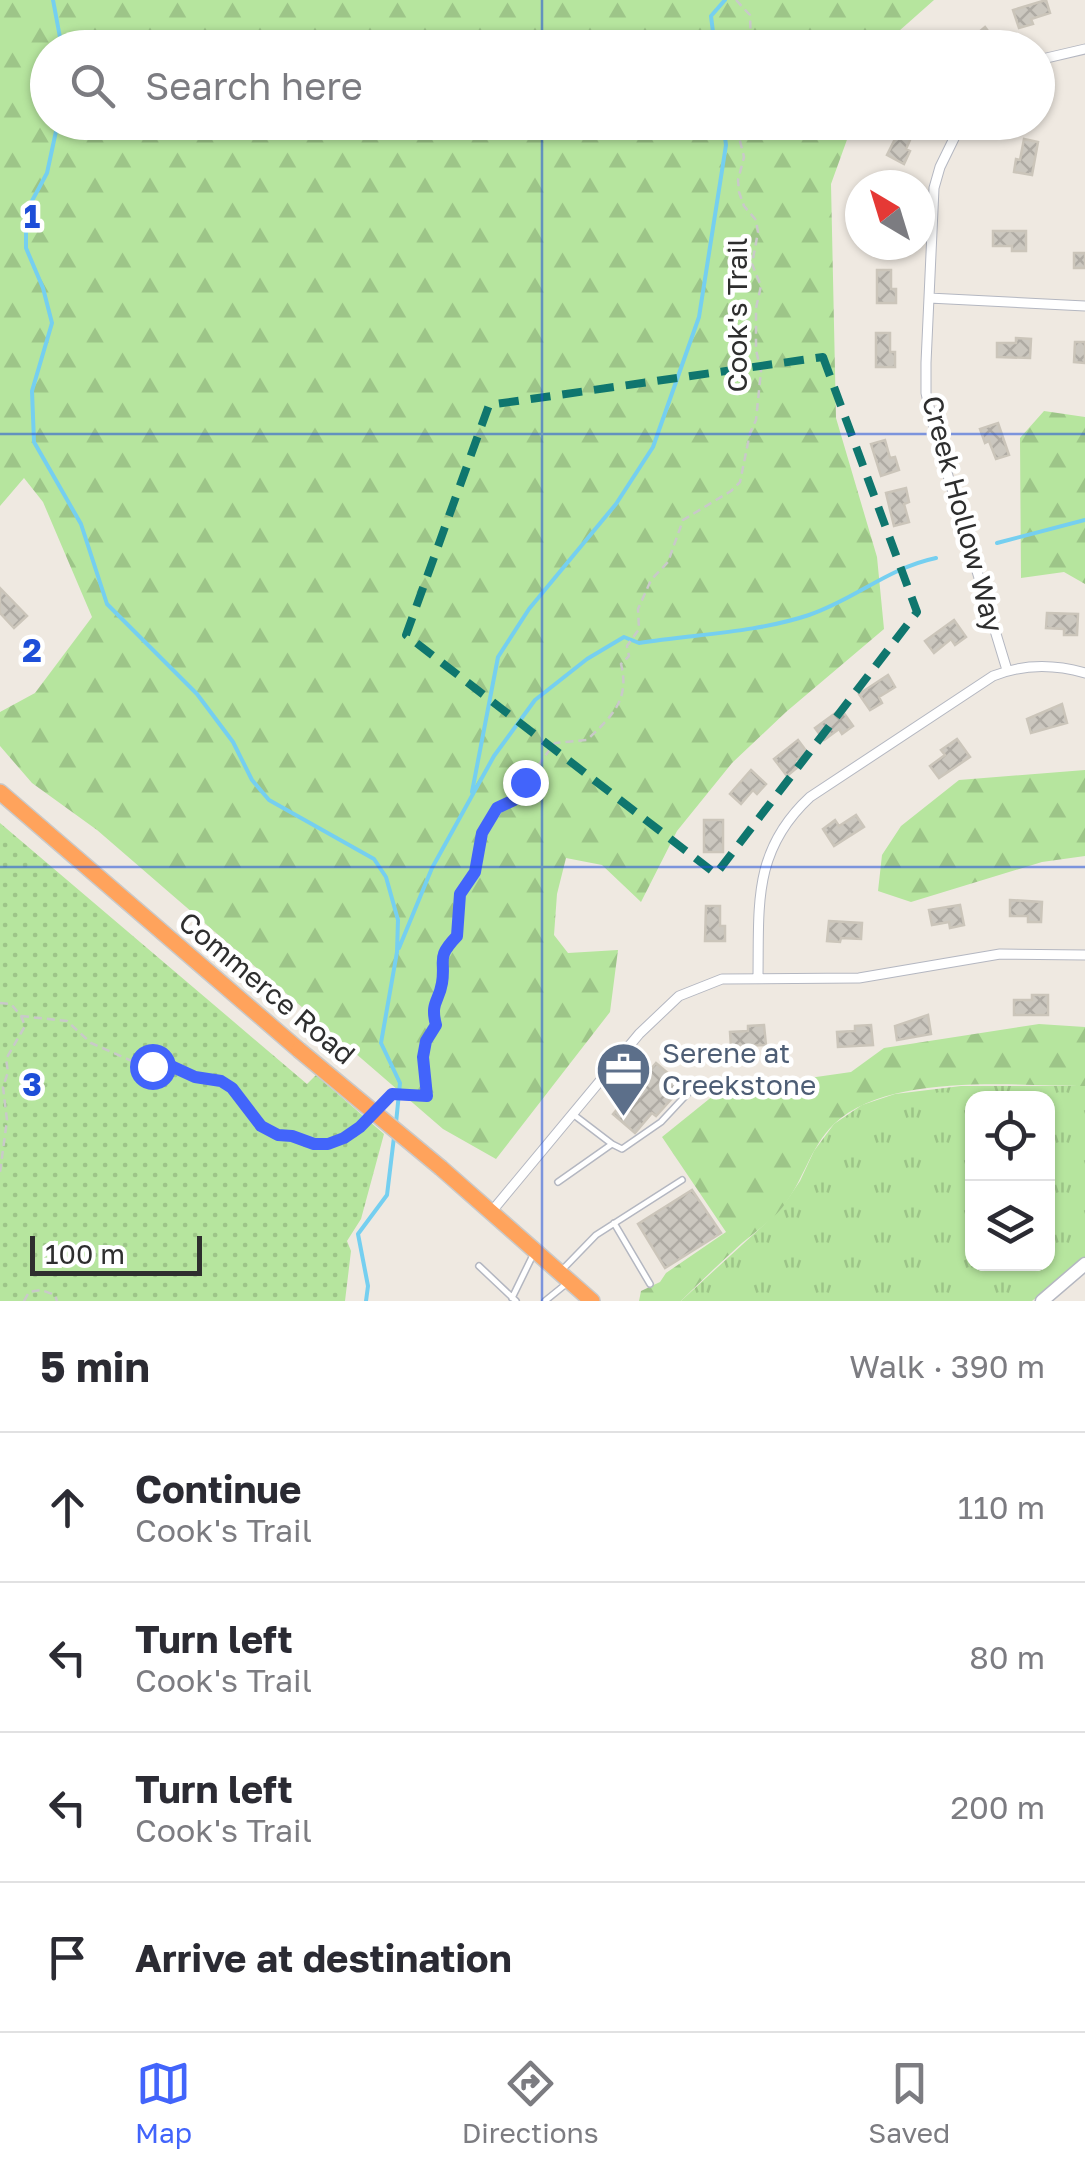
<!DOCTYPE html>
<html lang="en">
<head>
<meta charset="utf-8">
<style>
	:root { --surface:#fff; --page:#f7f7f7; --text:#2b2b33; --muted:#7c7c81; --line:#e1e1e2; --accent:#4264fb }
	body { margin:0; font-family:"Golos Text",sans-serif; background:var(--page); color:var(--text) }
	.controls { position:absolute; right:30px; bottom:30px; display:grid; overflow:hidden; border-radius:20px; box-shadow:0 2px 8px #0004 }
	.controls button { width:90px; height:90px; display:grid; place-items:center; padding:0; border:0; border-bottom:2px solid var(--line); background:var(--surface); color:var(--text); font:50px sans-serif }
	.compass { position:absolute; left:845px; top:170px; width:90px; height:90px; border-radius:50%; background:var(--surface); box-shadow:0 2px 8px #0004; rotate:322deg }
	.scale { position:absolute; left:30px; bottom:25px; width:172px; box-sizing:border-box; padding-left:10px; border:5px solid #2e2e2e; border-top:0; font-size:28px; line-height:35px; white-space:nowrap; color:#2e2e2e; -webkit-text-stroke:8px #fff; paint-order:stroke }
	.stop { position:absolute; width:30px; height:30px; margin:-22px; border:8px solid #4264fb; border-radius:50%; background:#fff }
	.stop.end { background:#4264fb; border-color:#fff; box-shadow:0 2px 10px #0008 }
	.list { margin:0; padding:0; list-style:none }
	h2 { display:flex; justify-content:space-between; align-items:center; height:130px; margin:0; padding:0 40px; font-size:42px }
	h2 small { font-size:32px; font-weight:400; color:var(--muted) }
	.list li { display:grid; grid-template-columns:65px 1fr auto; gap:30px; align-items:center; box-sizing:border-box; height:150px; padding:0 40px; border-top:2px solid var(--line) }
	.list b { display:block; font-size:38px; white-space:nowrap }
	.list p { margin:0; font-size:32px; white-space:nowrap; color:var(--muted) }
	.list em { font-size:32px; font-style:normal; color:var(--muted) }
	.icon { flex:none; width:55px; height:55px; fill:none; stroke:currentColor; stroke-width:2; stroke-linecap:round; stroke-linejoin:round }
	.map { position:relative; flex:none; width:1085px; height:1301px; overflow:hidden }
	.search { position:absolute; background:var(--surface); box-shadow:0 2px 8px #0004; left:30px; right:30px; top:30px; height:110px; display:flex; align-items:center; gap:25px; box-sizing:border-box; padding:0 35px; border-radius:55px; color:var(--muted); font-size:38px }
	.sheet { height:730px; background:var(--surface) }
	nav { display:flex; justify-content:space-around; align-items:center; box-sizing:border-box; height:140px; border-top:2px solid var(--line); background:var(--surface); font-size:28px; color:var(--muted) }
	nav a { display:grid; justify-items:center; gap:5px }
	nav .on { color:var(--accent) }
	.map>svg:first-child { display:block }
</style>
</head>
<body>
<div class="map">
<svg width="1085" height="1301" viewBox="0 0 1085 1301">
	<defs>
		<pattern id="grass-tufts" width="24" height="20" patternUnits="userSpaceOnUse" patternTransform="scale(2.5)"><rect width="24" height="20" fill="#b6e59e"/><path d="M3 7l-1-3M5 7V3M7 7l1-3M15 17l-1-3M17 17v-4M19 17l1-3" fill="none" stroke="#9dc588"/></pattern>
		<pattern id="forest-firs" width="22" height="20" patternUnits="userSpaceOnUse" patternTransform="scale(2.5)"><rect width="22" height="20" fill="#b6e59e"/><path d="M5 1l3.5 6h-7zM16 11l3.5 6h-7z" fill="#9dc588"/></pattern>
		<pattern id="park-dots" width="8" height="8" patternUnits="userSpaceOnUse" patternTransform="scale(2.5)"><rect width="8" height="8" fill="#b6e59e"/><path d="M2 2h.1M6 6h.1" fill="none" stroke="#9dc588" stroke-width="1.8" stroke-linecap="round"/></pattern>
		<pattern id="building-cross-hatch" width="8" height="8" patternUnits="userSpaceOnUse" patternTransform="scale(2.5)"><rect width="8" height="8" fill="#cbc7bf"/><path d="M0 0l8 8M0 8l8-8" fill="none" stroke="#afaba4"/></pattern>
	</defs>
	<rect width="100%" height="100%" fill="#efe9e1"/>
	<path fill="url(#grass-tufts)" fill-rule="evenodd" d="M961 1086H1085V1257L1032 1301H681L781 1209 800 1181 814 1151 834 1124 862 1105 895 1094ZM972 1098H1048V1264H972Z"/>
	<path fill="url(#forest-firs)" d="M0 0H934L881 47 48 48V122L853 123 831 184 836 418 877 557 884 629 786 712 732 763 677 831 641 902 602 865 566 858 557 894 554 935 568 953 618 950 610 1012 496 1159 443 1129 97 830 32 783 0 746V712L35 693 92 617 43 502 24 478 0 506Z
		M1044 411 1085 417V584L1064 572 1021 578 1020 438Z
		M1085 770V856L1042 862 911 902 878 891 882 855 901 826 959 780Z
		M1039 1024 1085 1027V1086C1014 1086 889 1072 834 1124 810 1147 803 1182 782 1208 771 1221 755 1232 742 1243 721 1262 701 1281 681 1301H639L641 1291 660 1282 666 1273 726 1232 662 1137 724 1087H746L851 1072 884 1048Z"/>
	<path fill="url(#park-dots)" d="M0 823 307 1084 316 1075 384 1134 361 1219 347 1241 351 1251 345 1301H0Z"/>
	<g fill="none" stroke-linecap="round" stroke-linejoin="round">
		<path stroke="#75cff0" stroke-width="4" d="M53 0 62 48
			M715 48 711 16 725 0
			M58 122 47 173 26 212V248L43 288 52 323 32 391 34 442 81 524 107 604 197 694 233 742 252 780 269 800 374 859 386 877 398 920 397 952 381 1043 400 1083 396 1123
			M997 543 1085 520
			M472 792 498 657 529 609 616 504 653 447 699 317 726 145 723 122
			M399 948 432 868 494 756 535 700 587 659 624 637 639 643C695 634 755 633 809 615 854 600 888 568 936 558
			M366 1301 368 1286 358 1234 387 1195 394 1137"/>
	</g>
	<path fill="url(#building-cross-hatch)" stroke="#cbc5ba" stroke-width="2.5" d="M1046 0 1050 13 1031 19 1033 24 1019 28 1013 10Z
		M985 27 994 39 983 48H960Z
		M902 125 914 131 906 149 910 151 904 164 887 155Z
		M1024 139 1038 142 1032 175 1014 172 1016 159 1020 160Z
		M993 231H1026V251H1012V246H993Z
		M1074 253H1085V268H1074Z
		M877 270H891V289H896V303H877Z
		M876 333H890V352H895V367H876Z
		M1016 338 1031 339 1030 358 997 357V343H1016Z
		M1075 342H1085V363L1074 362Z
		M998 423 1009 455 996 459 989 441 985 443 980 429Z
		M885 440 890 458 895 457 899 470 881 476 871 444Z
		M906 488 909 502 904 504 909 522 894 526 886 493Z
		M0 588 27 616 14 628 0 613Z
		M1047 613 1078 614 1077 635H1064V629L1046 628Z
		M954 620 966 637 955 645 951 639 934 653 925 641Z
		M888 675 895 687 879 697 882 703 870 710 859 694Z
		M1062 704 1067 723 1031 733 1027 719Z
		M841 709 853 726 842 734 839 729 824 740 815 728Z
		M957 739 970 757 939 778 930 766 945 755 941 750Z
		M798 740 807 752 795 761 799 766 787 776 774 759Z
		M751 770 766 784 757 794 753 790 741 804 730 794Z
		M856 815 864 827 834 846 823 829 835 820 839 826Z
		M704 820H723V852H704Z
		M1010 900 1042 902 1041 922H1028V916H1010Z
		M960 905 964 925 950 928 949 922 932 925 929 910Z
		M706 906H720V926H725V941H705Z
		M829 921 862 923 861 939 841 938 840 942 827 941Z
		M1032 995H1048V1015H1014V1000H1032Z
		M928 1015 931 1034 897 1040 895 1026Z
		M764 1025 766 1045 731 1047 730 1032 748 1031V1026Z
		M871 1025 873 1045 838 1047 837 1032 855 1031V1026Z
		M656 1063 683 1086 656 1116 652 1113 635 1133 613 1114Z
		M692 1190 721 1233 665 1268 638 1224Z"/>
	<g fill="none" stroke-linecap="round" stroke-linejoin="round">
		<defs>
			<path id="lane" d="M612 1144 622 1149 661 1122 689 1092
				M558 1182 612 1144 574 1115
				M614 1223 650 1284
				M479 1266 516 1301
				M563 1269 596 1235 682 1180
				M512 1298 533 1255
				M545 1301 566 1284"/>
			<path id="street" d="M1038 60 1085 49
				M962 122 940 167 934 188 926 363V393L935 433 1007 670
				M929 298 1085 306
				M758 976C759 903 753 850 810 797L993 676C1023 664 1054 664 1085 673
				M492 1211 639 1034 679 996 722 979 859 978 1000 954 1085 955"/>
			<path id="secondary" d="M1042 1301 1085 1264"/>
			<path id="highway" d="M0 792 299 1050
				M441 1168 592 1301"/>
		</defs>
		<use href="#lane" stroke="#b4b7c1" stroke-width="8"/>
		<use href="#street" stroke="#b4b7c1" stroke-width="11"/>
		<use href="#secondary" stroke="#b4b7c1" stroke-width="15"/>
		<use href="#highway" stroke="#c9c9c9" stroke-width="18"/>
		<path stroke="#c9c9c9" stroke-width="2.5" stroke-dasharray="8 5" stroke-linecap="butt" d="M736 0 750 15 751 48
			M0 1003 11 1004 21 1016 25 1026 6 1059 8 1072 3 1087 7 1120 0 1172
			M21 1016 67 1021 91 1043 141 1065H166L195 1077 215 1078 232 1088 261 1126 278 1135H293L314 1145 327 1144 344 1138 365 1122
			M384 1102 392 1094 420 1099 427 1096 423 1057 426 1041 436 1025C430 1002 439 1002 442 983 446 959 435 959 457 937L460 895 479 862 482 833 497 808 514 800 518 787C532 778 543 757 555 743L587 740C612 716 630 700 621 664L629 656 627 646 639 629 638 609 651 580 668 562 683 520 731 491 740 482 750 433 756 420 761 371 756 350V308L761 286 752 264 758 232 756 220 744 206 739 192 738 180 744 157 739 137V122
			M24 1301 29 1292 41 1290 55 1295 57 1301"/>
		<use href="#lane" stroke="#fff" stroke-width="5"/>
		<use href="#street" stroke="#fff" stroke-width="9"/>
		<use href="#secondary" stroke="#fff" stroke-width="12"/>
		<use href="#highway" stroke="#ffa35c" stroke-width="15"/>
		<defs>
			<path id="highway-bridge" d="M299 1050 441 1168"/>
		</defs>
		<use href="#highway-bridge" stroke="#c9c9c9" stroke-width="18" stroke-linecap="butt"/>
		<use href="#highway-bridge" stroke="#ffa35c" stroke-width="15"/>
	</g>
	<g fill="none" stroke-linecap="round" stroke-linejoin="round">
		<path stroke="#4264fb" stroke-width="12" d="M152 1066H171L195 1077 221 1081 232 1088 261 1126 278 1135 292 1136 314 1144H328L344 1138 360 1127 392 1094 427 1096 423 1057 426 1041 436 1025C430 1002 439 1002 442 983 446 959 435 959 457 936L460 894 475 872 482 833 497 808 514 800 518 787 525 782"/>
	</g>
	<path fill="none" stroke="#0f766e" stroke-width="8" stroke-dasharray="20 12" stroke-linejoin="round" d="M823 357 917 612 716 874 406 635 489 405Z"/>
	<path fill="none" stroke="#1d4ed8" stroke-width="2.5" stroke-opacity="0.55" d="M542 0V48M542 122V1301M0 434H1085M0 867H1085"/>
	<defs>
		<symbol id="office-pin" viewBox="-11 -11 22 30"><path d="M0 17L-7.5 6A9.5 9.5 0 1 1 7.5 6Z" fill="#5c6f8a" stroke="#fff"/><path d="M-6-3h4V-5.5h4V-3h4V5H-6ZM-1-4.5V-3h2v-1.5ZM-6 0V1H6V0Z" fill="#fff"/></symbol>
	</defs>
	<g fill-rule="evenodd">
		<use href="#office-pin" x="592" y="1038" width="63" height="86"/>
	</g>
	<g text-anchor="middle" stroke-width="9" stroke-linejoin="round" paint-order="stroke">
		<g font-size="28" fill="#2e2e2e" stroke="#fff">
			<text transform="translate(737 315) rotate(-90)" y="10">Cook's Trail</text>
			<text transform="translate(963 514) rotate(75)" y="10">Creek Hollow Way</text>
			<text transform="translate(267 988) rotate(40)" y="10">Commerce Road</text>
		</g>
		<g font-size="28" fill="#4e5e75" stroke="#fff" text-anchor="start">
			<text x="662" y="1063">Serene at<tspan x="662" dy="32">Creekstone</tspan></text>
		</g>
	</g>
	<g font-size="32" text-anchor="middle" font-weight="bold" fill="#1d4ed8" stroke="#fff" stroke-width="9" stroke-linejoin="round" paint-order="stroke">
		<text x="32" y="228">1</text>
		<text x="32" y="662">2</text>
		<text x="32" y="1096">3</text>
	</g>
</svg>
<div class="controls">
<button><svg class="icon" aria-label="locate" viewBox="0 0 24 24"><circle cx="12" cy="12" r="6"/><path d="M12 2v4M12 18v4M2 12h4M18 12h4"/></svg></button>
<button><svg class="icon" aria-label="layers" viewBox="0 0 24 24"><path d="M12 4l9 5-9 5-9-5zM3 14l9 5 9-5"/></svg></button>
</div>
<svg class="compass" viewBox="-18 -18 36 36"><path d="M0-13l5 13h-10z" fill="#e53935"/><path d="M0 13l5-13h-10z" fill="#7c7c81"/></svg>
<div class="scale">100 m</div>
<div class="stop" style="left:152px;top:1066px"></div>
<div class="stop end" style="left:525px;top:782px"></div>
<div class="search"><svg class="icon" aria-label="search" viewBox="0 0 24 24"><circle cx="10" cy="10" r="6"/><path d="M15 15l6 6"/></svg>Search here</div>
</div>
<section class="sheet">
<h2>5 min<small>Walk · 390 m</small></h2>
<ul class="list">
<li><svg class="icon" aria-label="ahead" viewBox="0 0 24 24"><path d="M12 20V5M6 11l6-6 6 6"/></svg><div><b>Continue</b><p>Cook's Trail</p></div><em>110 m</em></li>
<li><svg class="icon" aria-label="left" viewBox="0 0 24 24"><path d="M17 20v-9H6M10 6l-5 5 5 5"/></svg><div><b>Turn left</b><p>Cook's Trail</p></div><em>80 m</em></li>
<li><svg class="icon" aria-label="left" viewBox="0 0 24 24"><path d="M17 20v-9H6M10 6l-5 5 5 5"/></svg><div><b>Turn left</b><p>Cook's Trail</p></div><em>200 m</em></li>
<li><svg class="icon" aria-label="arrive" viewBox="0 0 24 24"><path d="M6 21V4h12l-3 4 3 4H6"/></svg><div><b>Arrive at destination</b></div></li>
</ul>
</section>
<nav>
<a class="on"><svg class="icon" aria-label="map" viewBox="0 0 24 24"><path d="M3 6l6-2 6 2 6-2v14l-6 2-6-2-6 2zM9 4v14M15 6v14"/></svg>Map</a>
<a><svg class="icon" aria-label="directions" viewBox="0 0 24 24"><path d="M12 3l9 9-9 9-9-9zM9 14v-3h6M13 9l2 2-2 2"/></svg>Directions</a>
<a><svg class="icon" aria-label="saved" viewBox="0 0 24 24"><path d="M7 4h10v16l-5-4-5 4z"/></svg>Saved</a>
</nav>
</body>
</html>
